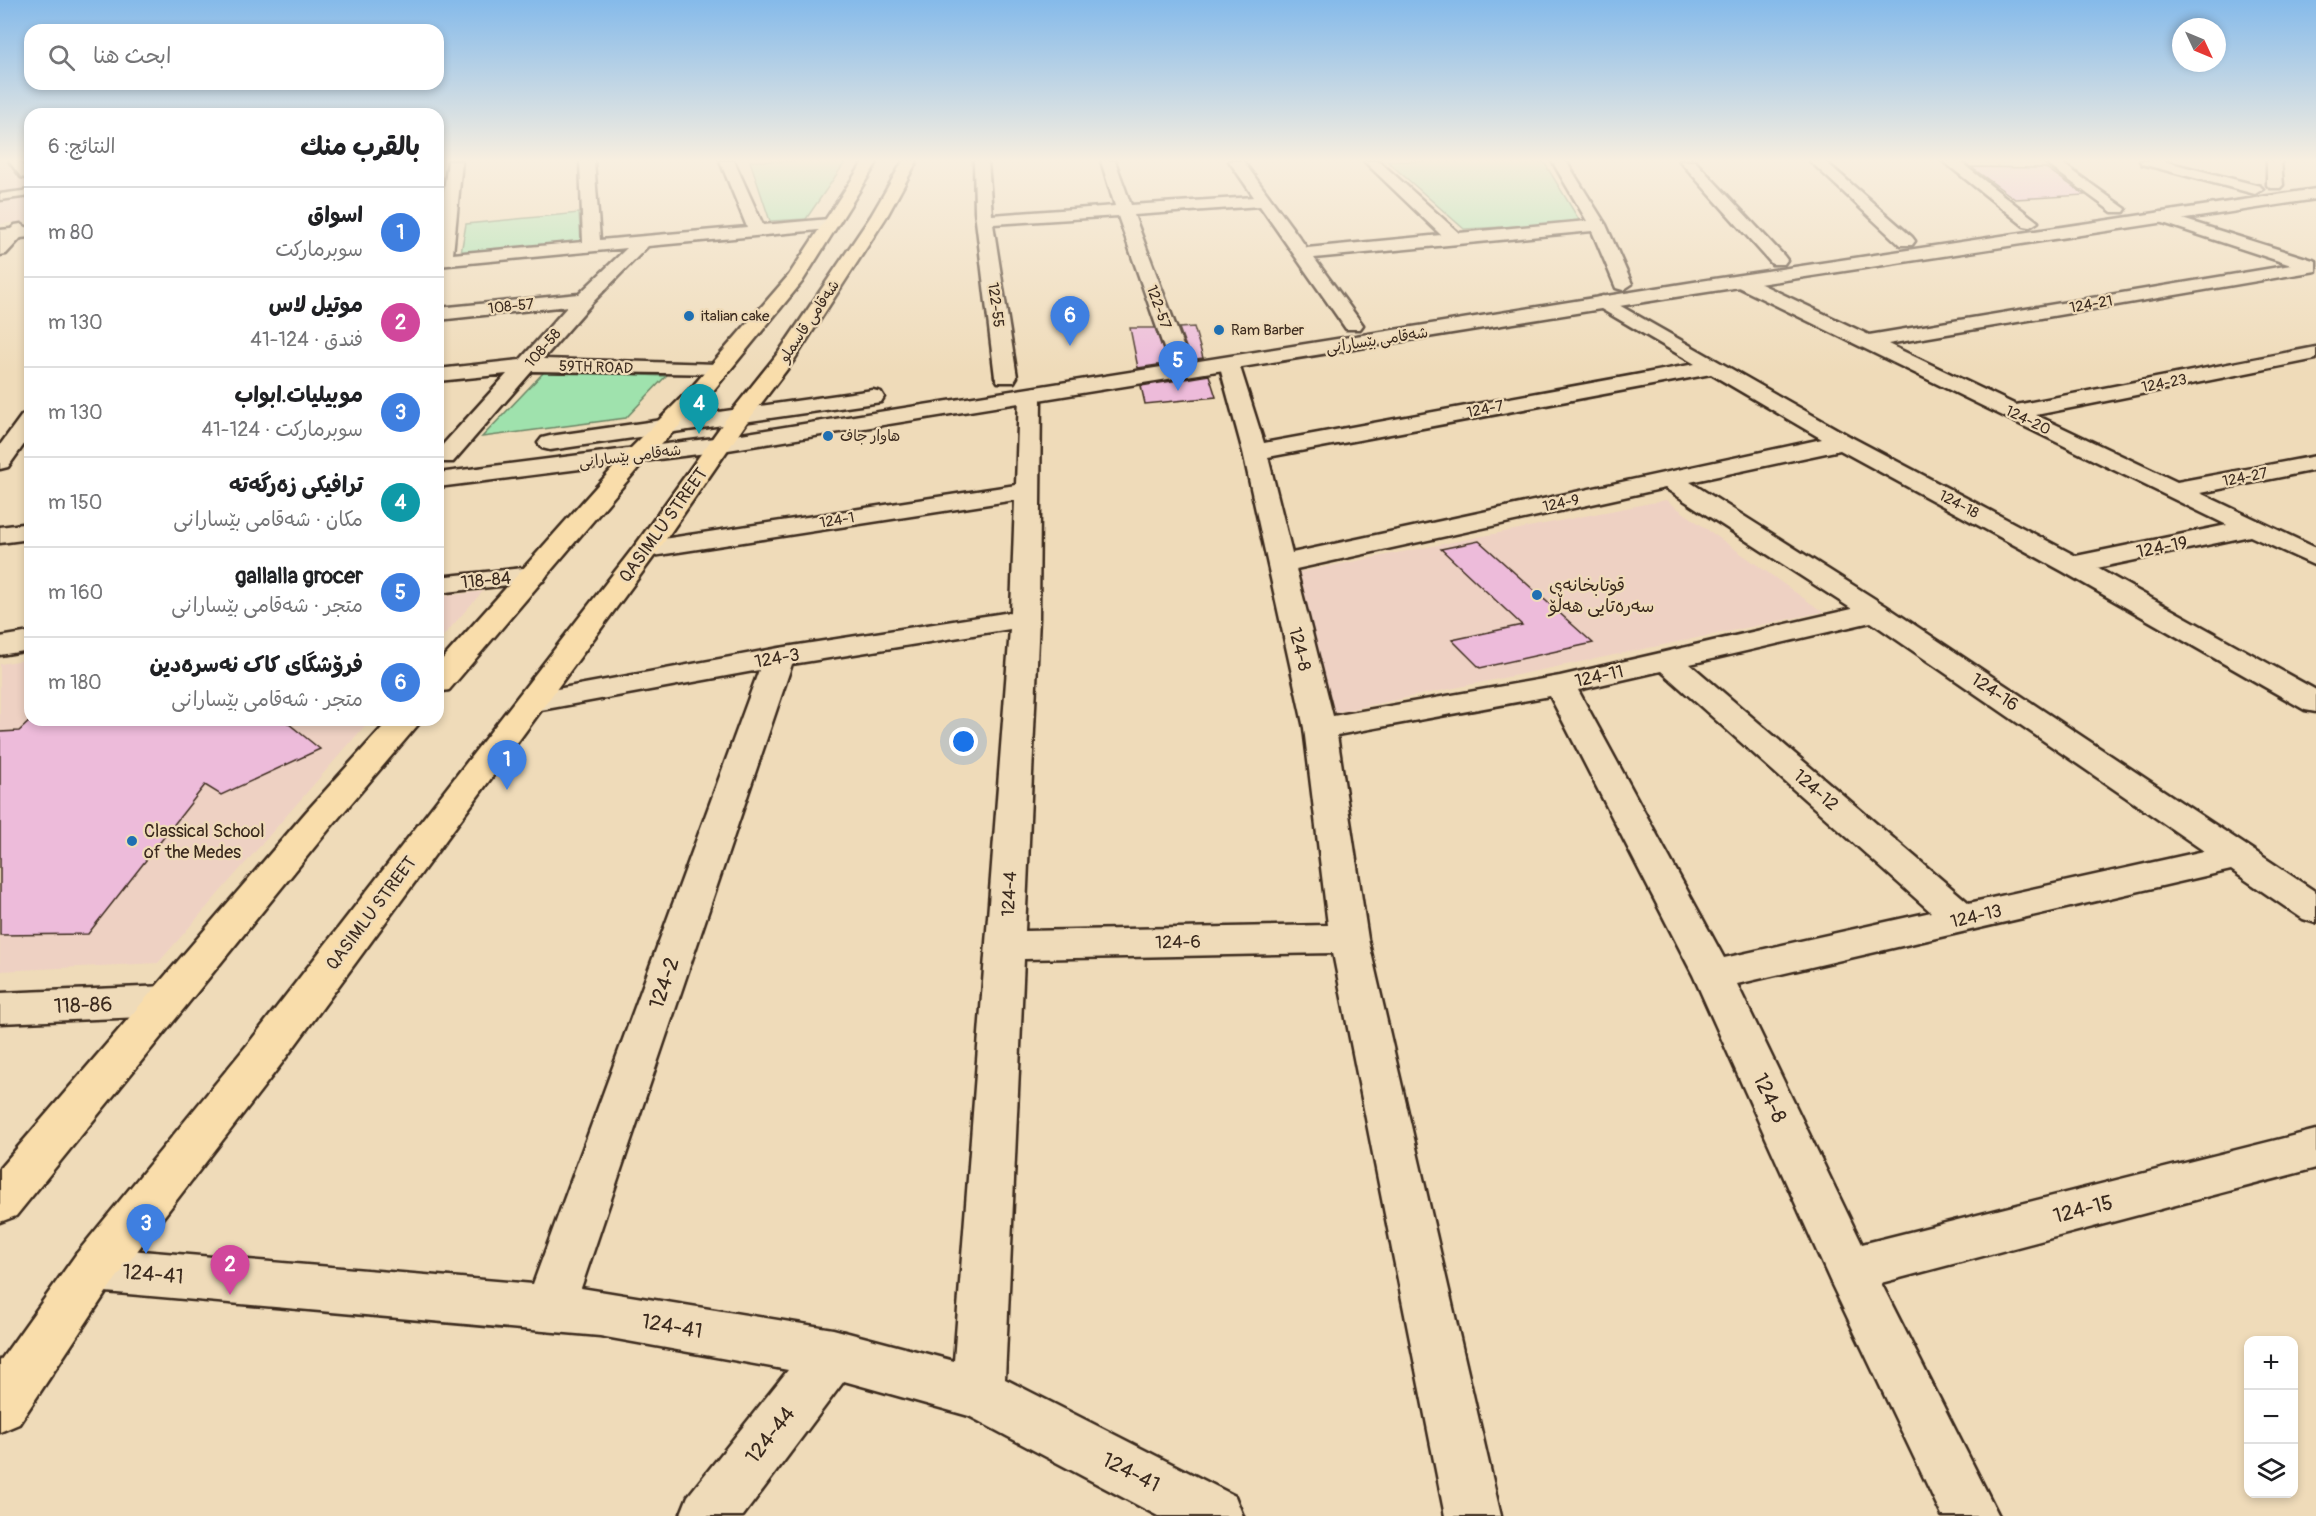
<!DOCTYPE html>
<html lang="ar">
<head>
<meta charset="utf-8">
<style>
	:root { --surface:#fff; --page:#f6f6f6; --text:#202124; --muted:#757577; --line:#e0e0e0; --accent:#0b8043 }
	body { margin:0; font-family:Pangolin,"Playpen Sans Arabic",sans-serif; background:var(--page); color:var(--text); direction:rtl }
	.controls { position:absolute; right:18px; bottom:18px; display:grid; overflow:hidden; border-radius:12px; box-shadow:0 3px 9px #0003 }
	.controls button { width:54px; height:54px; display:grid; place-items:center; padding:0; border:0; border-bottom:2px solid var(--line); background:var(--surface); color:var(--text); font:30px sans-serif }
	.compass { position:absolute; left:2172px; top:18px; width:54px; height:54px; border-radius:50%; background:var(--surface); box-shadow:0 3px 9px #0003; rotate:134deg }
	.you { position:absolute; left:964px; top:742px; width:21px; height:21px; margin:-15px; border:4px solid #fff; border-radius:50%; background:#1a73e8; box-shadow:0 0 0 9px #1a73e833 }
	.badge { display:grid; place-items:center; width:39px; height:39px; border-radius:50%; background:var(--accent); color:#fff; font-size:20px; font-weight:700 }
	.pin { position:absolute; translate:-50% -50px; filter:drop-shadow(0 2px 3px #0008) }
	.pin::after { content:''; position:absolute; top:32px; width:21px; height:18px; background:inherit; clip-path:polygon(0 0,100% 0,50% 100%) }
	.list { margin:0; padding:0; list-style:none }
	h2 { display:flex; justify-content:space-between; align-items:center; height:78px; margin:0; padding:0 24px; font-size:26px }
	h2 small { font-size:20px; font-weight:400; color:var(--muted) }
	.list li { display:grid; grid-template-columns:39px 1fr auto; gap:18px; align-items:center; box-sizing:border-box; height:90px; padding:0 24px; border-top:2px solid var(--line) }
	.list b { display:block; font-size:22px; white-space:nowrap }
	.list p { margin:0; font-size:20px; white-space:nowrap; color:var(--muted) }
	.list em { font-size:20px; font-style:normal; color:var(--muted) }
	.icon { flex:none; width:33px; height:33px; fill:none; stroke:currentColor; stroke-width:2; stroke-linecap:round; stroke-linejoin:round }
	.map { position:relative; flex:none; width:2316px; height:1516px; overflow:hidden; direction:ltr }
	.search { position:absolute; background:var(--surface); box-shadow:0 3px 9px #0003; left:24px; top:24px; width:420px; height:66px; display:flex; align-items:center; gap:15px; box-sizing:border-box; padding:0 21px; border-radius:18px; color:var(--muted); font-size:22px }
	.panel { position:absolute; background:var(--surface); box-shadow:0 3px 9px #0003; left:24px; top:108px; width:420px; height:618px; border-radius:18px; direction:rtl }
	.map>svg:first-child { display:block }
</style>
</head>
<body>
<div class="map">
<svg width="2316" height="1516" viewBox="0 0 2316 1516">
	<rect width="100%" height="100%" fill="#efdbb9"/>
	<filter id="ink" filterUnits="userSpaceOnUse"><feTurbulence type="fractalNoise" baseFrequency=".0167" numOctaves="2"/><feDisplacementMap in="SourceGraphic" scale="12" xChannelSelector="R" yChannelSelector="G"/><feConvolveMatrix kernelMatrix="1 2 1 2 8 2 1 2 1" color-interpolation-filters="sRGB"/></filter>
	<g filter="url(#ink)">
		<path fill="#eed1c3" d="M0 161H30V221L0 224Z
			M1666 500 1823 612 1309 718 1269 578Z
			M483 591 438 642V597Z
			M30 659V720H370L158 963 0 971V664Z"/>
		<path fill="#9fe2ad" stroke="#6d8666" stroke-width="1.5" d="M750 161H846L806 219 770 221Z
			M1387 161 1544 162 1581 223 1464 229Z
			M579 213 581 241 461 253 466 224Z
			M545 371 666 376 626 418 482 437Z"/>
		<path fill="#edbbda" stroke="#3b2a1e" stroke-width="1.5" d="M1971 167 2046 168 2085 195 2015 199Z
			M1194 327 1203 358 1138 368 1130 328H1155L1166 356 1182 357 1187 350 1179 328Z
			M1209 375 1216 397 1145 404 1141 386Z
			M1479 541 1593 643 1480 668 1452 640 1522 625 1441 549Z
			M31 720H284L320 749 221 795 205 785 88 934 0 935V732L19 731Z"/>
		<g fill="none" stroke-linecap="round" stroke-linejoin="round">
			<defs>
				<path id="lane" d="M9 161H18L30 173V179L21 177Z
					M30 190V196L0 200V194Z"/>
				<path id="street" d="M448 161H462L453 254 583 242 580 161H594L600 240 747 227 720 161H734L763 225 829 219 837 224 829 229 648 246 592 303 543 359 718 364 725 366 729 370 725 374 532 371 453 462H438V450L507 374 438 381V369L520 360 568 306 438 320V308L579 294 627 248 438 266V232Z
					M974 161H988L992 215 1115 206 1101 161H1115L1131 205 1254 197 1229 161H1243L1307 248 1441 235 1364 161H1379L1459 233 1587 221 1552 161H1566L1606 225 1632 284 1623 290 1616 288 1592 231 1314 258 1363 325 1360 329H1346L1260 206 1134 215 1185 351 1182 355H1168L1165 351 1118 216 993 224 1017 377 1014 382H998L995 377 975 212Z
					M1680 161H1695L1784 256 1787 260 1784 264H1772Z
					M1810 161H1825L1912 237 1915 241 1912 245H1900Z
					M1943 161H1959L2038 222 2030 227 2024 226Z
					M2043 161H2059L2126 209 2124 212H2112Z
					M2140 161H2163L2260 186 2263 189 2255 194 2142 164Z
					M2267 161H2281L2283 185 2280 188H2270L2267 185Z
					M2160 212 2316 261V271L1888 344 2016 405 2316 347V359L2036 415 2177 482 2316 456V470L2200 493 2316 548V566L2250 536 2097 568 2316 690V712L2305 710 2062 571 1840 450 1690 482 1886 606 2316 892V923L2303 919 2231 870 1737 984 1862 1244 2316 1130V1168L1881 1283 1999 1516H1942L1832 1285 1693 975 1550 696 1337 735 1368 939 1501 1516H1445L1333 953 1024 959 1005 1379 1235 1496 1243 1516H1158L969 1416 844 1381 743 1516H680L688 1496 788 1370 600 1336 94 1291 77 1285 70 1269 77 1253 94 1247 533 1284 759 670 530 712 519 710 514 703 519 696 530 694 779 648 1011 612 1015 500 646 557 637 555 633 549 637 543 1016 485 1019 395 1022 390H1038L1041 395 1039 618 1025 931 1328 925 1304 728 1243 452 1219 364 1222 360H1236L1239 364 1264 443 1695 364 1596 306 1593 302 1596 298 1603 296 1851 437 2076 556 2227 525 1734 285 1731 281 1734 277H1746L1869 335 2291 265 2154 220 2152 217 2154 214ZM1711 374 1822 439 1292 553 1268 457ZM1665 488 1852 609 1560 676 1333 716 1296 569ZM1871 622 2204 851 1969 903 1690 664ZM1010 629 954 1361 833 1329 581 1288 792 664ZM1661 671 1931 912 1724 958 1578 690Z
					M21 224 29 229 6 254 0 255V240L15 225Z
					M30 413V436L8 467 0 469V445L22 415Z
					M533 567 543 569 547 575 543 581 438 593V577Z
					M30 632V650L0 655V637Z
					M166 986 180 990 186 1001 180 1012 166 1016 0 1023V993Z"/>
				<path id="secondary" d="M2316 189V199L1694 294 722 451 438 487V473L722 437 1694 282Z
					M30 227V237L0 240V230Z
					M873 390 881 392 884 397 881 402 550 450 542 448 538 443 542 438 550 436Z
					M30 523V539L0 543V527Z"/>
				<path id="primary" d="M864 161H878L802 282 708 397 645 460 449 690 438 692V664L629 450 692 387 789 275Z
					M903 161H917L887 216 794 360 747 422 655 555 282 1063 111 1285 19 1424 0 1432V1361L77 1253 252 1039 637 543 731 412 779 352 871 216Z
					M389 720H422L330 828 16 1216 0 1222V1168L306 812Z"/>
			</defs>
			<use href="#lane" stroke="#3b2a1e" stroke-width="5"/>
			<use href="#street" stroke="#3b2a1e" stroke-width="5"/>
			<use href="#secondary" stroke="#3b2a1e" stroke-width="5"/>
			<use href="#primary" stroke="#3b2a1e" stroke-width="5"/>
			<use href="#lane" fill="#efdbb9" fill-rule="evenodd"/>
			<use href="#street" fill="#efdbb9" fill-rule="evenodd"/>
			<use href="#secondary" fill="#efdbb9" fill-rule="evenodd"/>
			<use href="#primary" fill="#f9ddab" fill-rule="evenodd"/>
		</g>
	</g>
	<linearGradient id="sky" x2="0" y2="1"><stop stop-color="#85baea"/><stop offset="0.43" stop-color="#f8efe0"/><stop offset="1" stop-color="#f8efe0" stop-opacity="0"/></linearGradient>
	<rect width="2316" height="373" fill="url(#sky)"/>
	<g fill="#1f6fb2" stroke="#efdbb9" stroke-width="2">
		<circle cx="689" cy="316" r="6"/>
		<circle cx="1219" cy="330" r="6"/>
		<circle cx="828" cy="436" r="6"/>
		<circle cx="1537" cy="595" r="6"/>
		<circle cx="132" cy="841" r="6"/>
	</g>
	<g text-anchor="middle" stroke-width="4.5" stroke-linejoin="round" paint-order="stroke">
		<g font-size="15" fill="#3b2a1e" stroke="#efdbb9">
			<text transform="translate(2091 304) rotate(-10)" y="5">124-21</text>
			<text transform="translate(996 305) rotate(82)" y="5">122-55</text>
			<text transform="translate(511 306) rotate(-6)" y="5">108-57</text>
			<text transform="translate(1159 307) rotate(70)" y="5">122-57</text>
			<text transform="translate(809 321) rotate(-56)" y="5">شەقامی قاسملو</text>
			<text transform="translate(1377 340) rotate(-9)" y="5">شەقامی بێسارانی</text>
			<text transform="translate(543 348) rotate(-49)" y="5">108-58</text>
			<text transform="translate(596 367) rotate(2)" y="5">59TH ROAD</text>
			<text transform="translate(2164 383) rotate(-11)" y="5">124-23</text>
			<text transform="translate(1485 409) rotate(-11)" y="5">124-7</text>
			<text transform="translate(2028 420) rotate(26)" y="5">124-20</text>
			<text transform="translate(630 456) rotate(-7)" y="5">شەقامی بێسارانی</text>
			<text transform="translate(2245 477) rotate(-11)" y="5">124-27</text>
			<text transform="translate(1561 503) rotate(-12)" y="5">124-9</text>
			<text transform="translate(1959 504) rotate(28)" y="5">124-18</text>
			<text transform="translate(837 520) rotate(-9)" y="5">124-1</text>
		</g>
		<g font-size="15" fill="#3b2a1e" stroke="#efdbb9" text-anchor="start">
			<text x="701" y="321">italian cake</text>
			<text x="1231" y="335">Ram Barber</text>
			<text x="840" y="441">هاوار جاف</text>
		</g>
		<g font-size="18" fill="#3b2a1e" stroke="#efdbb9">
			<text transform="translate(663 525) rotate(-54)" y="6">QASIMLU STREET</text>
			<text transform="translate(2162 547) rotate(-11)" y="6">124-19</text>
			<text transform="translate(486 580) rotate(-6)" y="6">118-84</text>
			<text transform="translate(1300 649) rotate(76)" y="6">124-8</text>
			<text transform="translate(777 658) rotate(-10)" y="6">124-3</text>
			<text transform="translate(1599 676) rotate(-12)" y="6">124-11</text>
			<text transform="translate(1995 692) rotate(34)" y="6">124-16</text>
			<text transform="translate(1816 790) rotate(41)" y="6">124-12</text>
			<text transform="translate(1009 894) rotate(-87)" y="6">124-4</text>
			<text transform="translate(371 913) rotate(-53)" y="6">QASIMLU STREET</text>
			<text transform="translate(1976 916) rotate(-13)" y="6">124-13</text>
			<text transform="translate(1178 942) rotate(-1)" y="6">124-6</text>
		</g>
		<g font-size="18" fill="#3b2a1e" stroke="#efdbb9" text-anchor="start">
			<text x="1549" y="591">قوتابخانەی<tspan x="1549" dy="21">سەرەتایی هەڵۆ</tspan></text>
			<text x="144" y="837">Classical School<tspan x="144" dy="21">of the Medes</tspan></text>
		</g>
		<g font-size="21" fill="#3b2a1e" stroke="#efdbb9">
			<text transform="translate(664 983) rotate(-71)" y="7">124-2</text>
			<text transform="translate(83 1005) rotate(-2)" y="7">118-86</text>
			<text transform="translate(1770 1098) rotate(65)" y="7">124-8</text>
			<text transform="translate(2083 1209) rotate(-14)" y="7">124-15</text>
			<text transform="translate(153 1274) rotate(5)" y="7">124-41</text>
			<text transform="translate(672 1326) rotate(10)" y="7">124-41</text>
			<text transform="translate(770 1435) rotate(-52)" y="7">124-44</text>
			<text transform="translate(1131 1472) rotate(27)" y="7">124-41</text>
		</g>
	</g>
</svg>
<div class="controls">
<button>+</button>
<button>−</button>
<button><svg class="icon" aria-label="layers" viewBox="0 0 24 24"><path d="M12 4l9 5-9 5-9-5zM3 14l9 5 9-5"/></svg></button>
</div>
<svg class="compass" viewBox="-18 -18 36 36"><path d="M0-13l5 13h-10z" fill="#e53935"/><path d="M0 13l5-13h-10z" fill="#757577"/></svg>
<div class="you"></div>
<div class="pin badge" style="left:507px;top:790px;background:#3f7fe0">1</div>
<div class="pin badge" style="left:230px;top:1295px;background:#d1479c">2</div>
<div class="pin badge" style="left:146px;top:1254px;background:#3f7fe0">3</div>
<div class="pin badge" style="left:699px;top:434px;background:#0f9aa8">4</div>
<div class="pin badge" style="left:1178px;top:391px;background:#3f7fe0">5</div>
<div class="pin badge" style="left:1070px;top:346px;background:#3f7fe0">6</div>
<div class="search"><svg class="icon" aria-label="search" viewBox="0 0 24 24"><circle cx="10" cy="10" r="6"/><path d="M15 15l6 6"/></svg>ابحث هنا</div>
<section class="panel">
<h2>بالقرب منك<small>النتائج: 6</small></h2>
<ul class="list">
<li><span class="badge" style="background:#3f7fe0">1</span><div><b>اسواق</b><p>سوبرماركت</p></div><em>80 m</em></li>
<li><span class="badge" style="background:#d1479c">2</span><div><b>موتيل لاس</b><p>فندق · 124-41</p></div><em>130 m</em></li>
<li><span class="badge" style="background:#3f7fe0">3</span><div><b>موبيليات.ابواب</b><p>سوبرماركت · 124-41</p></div><em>130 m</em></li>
<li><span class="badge" style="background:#0f9aa8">4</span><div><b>ترافیکی زەرگەتە</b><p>مكان · شەقامی بێسارانی</p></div><em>150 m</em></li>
<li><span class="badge" style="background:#3f7fe0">5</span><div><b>gallalla grocer</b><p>متجر · شەقامی بێسارانی</p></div><em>160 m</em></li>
<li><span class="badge" style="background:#3f7fe0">6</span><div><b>فرۆشگای کاک نەسرەدین</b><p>متجر · شەقامی بێسارانی</p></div><em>180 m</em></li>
</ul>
</section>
</div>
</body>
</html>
